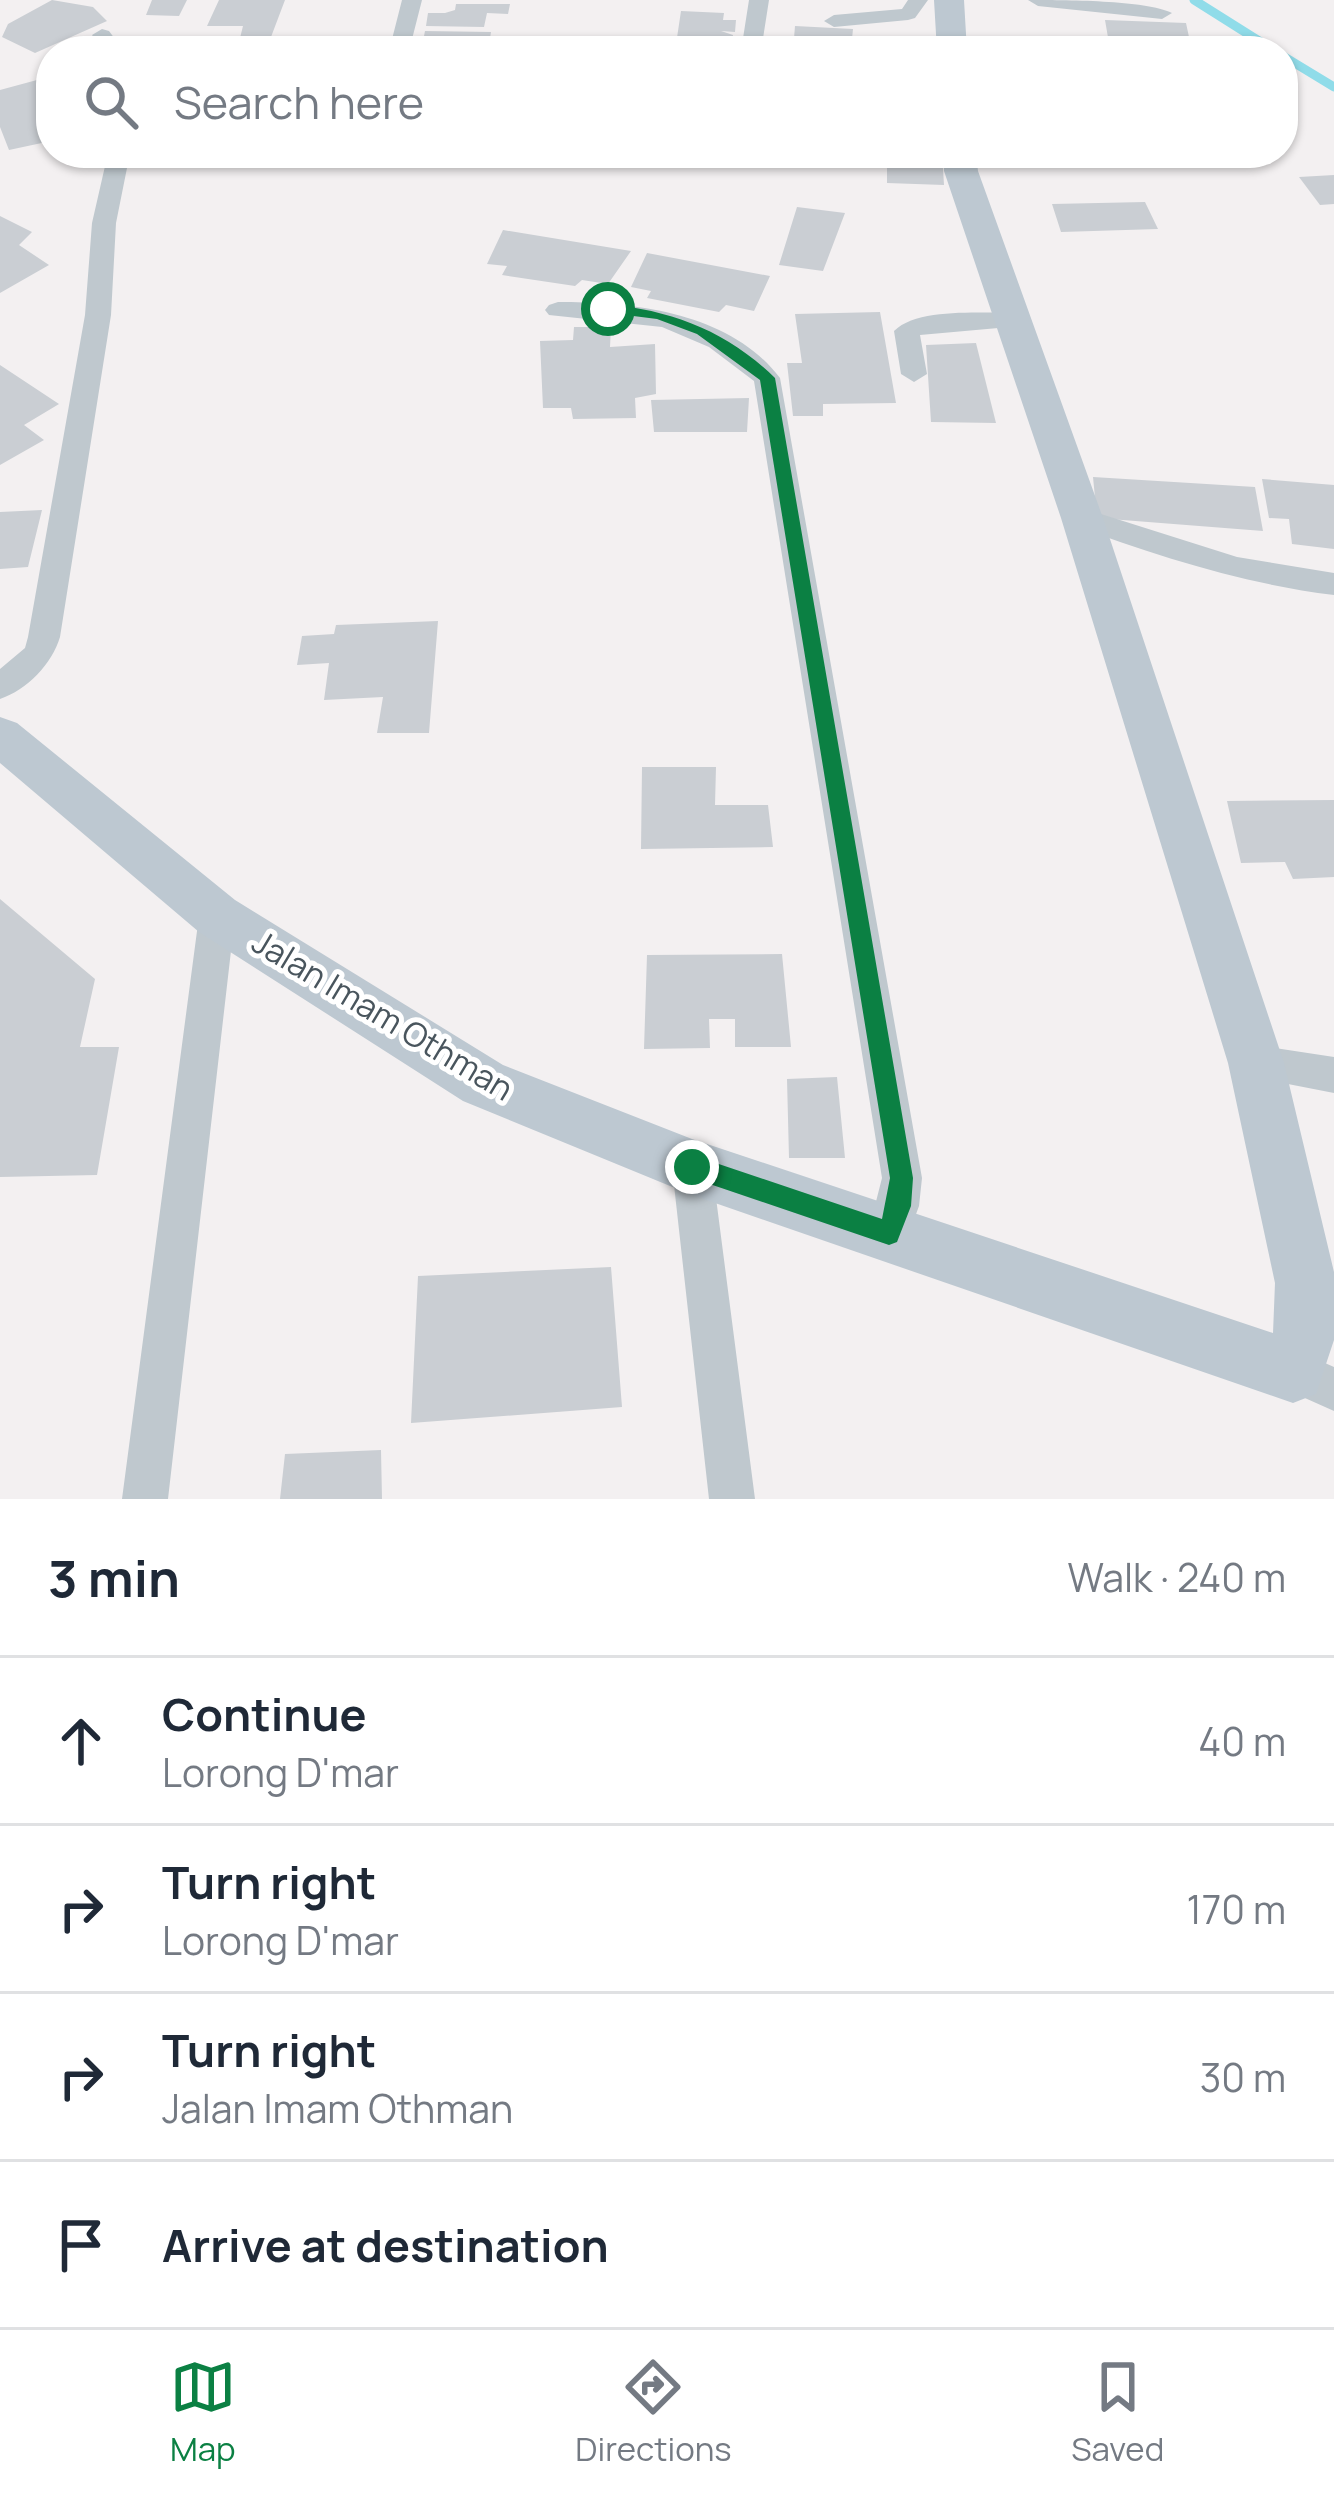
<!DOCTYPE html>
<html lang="en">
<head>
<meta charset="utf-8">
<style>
	:root { --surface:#fff; --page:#f6f6f7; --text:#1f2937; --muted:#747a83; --line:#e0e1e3; --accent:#0b8043 }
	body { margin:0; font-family:Manrope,sans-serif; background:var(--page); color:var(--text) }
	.stop { position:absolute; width:36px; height:36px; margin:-27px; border:9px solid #0b8043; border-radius:50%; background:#fff }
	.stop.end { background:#0b8043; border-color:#fff; box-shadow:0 3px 12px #0008 }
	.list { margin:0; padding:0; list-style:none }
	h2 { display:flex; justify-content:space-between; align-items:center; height:156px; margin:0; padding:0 48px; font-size:51px }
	h2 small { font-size:39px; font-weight:400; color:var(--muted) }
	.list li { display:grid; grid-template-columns:78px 1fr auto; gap:36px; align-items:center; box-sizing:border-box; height:168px; padding:0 48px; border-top:3px solid var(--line) }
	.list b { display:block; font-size:45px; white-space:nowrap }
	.list p { margin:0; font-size:39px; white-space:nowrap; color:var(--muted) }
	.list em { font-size:39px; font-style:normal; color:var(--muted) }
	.icon { flex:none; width:66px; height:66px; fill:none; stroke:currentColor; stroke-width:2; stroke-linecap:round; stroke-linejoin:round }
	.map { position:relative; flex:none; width:1334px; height:1499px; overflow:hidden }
	.search { position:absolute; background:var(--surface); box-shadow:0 3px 9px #0004; left:36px; right:36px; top:36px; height:132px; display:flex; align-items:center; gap:30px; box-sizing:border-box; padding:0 42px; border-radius:48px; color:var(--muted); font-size:45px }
	.sheet { height:828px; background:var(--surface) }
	nav { display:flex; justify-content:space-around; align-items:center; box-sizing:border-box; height:168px; border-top:3px solid var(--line); background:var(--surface); font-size:33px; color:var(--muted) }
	nav a { display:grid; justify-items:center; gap:6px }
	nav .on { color:var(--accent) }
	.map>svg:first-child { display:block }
</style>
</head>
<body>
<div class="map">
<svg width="1334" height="1499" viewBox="0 0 1334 1499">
	<rect width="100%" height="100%" fill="#f3f0f1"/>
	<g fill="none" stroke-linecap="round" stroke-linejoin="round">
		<path stroke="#90dce9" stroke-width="9" d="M1194 0 1275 51
			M1283 56 1334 87"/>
	</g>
	<path fill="#caced3" d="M52 0 93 7 107 21 35 53 2 37 8 24Z
		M152 0H187L179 16 146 15Z
		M219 0H285L271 37 240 38 243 26H207Z
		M456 4H510L508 14 487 13 484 27 426 26 428 13H445L455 10Z
		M681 11 724 13 723 20H736L735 32 721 31 733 35 731 51H675Z
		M1105 20 1186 23 1192 51 1110 49Z
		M795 26 853 29 852 39 864 40 863 51H793Z
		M425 31 491 32 488 51H421Z
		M996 40 1072 48V51H994Z
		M48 77 51 141 9 150 0 127V90Z
		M887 153H942L944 185 887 183Z
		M1334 175V204L1320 205 1299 177Z
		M1145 202 1158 229 1061 232 1052 204Z
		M797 207 845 213 823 271 779 265Z
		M0 216 32 232 19 245 49 265 0 293Z
		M503 230 631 251 608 284 582 280 575 286 502 275 507 266 487 264Z
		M647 253 770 276 754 311 726 305 719 312 647 298 651 291 631 287Z
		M880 312 896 403 823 404V416H793L787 363H802L795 314Z
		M574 327H611L610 347 655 344 656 394 635 398 636 418 573 419 571 408H543L540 341 573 340Z
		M976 343 996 423 931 422 926 345Z
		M0 365 59 404 24 425 44 440 0 465Z
		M749 398 747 432H654L651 400Z
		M1093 477 1255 487 1263 531 1097 518Z
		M1262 479 1334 485V549L1292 544 1289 519 1269 518Z
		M42 510 28 567 0 569V512Z
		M438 621 429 733H377L383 697 324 700 329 663 297 665 302 636 334 634 336 625Z
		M642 767H716L715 805H768L773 847 641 849Z
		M1334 800V877L1293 879 1285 862 1241 863 1227 801Z
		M0 899 95 979 80 1047H119L97 1175 0 1177Z
		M782 954 791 1047H735V1019H709L710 1048 644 1049 647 955Z
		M837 1077 845 1158H789L787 1079Z
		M611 1267 622 1407 411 1423 418 1276Z
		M381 1450 382 1499H280L285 1454Z"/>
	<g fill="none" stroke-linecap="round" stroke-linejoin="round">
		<path fill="#bfc8ce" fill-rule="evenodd" d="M402 0H422L409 51H389Z
			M749 0H769L761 51H741Z
			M908 0H928L915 18 908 20 834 27 824 21 834 15 902 9Z
			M1028 0C1063 0 1146 0 1172 13L1162 19 1038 6Z
			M102 29 109 31 124 51H103L92 35Z
			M108 153H130L116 223 111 315 60 637C52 664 27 690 0 699V669L25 648 28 637 85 315 92 223Z
			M558 302C634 302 730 312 780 378L922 1178 919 1206 904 1247 889 1253 874 1247 868 1233 882 1178 754 381 709 347 662 327 549 315 545 310 549 305Z
			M1013 312 1022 314 1026 320 1022 326 920 335 927 374 914 382 901 374 894 331C918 307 980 314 1013 312Z
			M1082 508 1237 557 1334 573V595C1243 584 1158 556 1072 525L1068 518 1072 511Z
			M217 901 230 905 235 916 168 1499H122L199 916 204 905Z
			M1256 1045 1334 1057V1093L1242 1075 1237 1063 1242 1051Z
			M692 1148 706 1153 712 1167 755 1499H709L672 1167 678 1153Z
			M1293 1349 1334 1367V1411L1278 1386 1271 1371 1278 1356Z"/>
		<path fill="#bdc8d1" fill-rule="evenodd" d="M934 0H964L967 51H937Z
			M944 153H976L978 171 1103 518 1284 1063 1334 1272V1340L1316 1394 1293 1403 692 1195 463 1101 199 932 0 763V717L17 723 235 900 503 1065 692 1139 1273 1333 1275 1283 1228 1063 1061 518 944 171Z"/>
	</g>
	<path fill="#0b8043" d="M608 304C673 311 727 331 775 378L913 1178 911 1206 897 1242 889 1245 692 1178 681 1167 692 1155 882 1219 890 1178 760 380 697 334 657 319 602 312 600 309Z"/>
	<g text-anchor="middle" stroke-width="10" stroke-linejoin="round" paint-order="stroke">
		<g font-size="33" fill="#49555d" stroke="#fff">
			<text transform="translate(383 1015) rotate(31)" y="12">Jalan Imam Othman</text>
		</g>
	</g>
</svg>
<div class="stop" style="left:608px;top:309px"></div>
<div class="stop end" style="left:692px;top:1167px"></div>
<div class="search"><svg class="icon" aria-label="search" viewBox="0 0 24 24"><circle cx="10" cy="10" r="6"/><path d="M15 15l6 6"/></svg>Search here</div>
</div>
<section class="sheet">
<h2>3 min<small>Walk · 240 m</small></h2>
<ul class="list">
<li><svg class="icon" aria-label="ahead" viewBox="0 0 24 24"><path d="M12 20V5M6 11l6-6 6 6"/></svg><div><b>Continue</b><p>Lorong D'mar</p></div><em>40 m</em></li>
<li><svg class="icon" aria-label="right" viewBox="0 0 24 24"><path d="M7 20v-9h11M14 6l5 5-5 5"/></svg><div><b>Turn right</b><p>Lorong D'mar</p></div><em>170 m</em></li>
<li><svg class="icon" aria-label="right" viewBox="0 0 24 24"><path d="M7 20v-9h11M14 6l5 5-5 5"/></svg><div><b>Turn right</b><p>Jalan Imam Othman</p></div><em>30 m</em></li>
<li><svg class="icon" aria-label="arrive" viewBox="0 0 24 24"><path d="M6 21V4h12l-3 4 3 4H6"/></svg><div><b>Arrive at destination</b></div></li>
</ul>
</section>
<nav>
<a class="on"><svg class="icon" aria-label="map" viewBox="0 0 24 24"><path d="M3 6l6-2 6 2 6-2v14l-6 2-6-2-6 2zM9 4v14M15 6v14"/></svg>Map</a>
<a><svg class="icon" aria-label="directions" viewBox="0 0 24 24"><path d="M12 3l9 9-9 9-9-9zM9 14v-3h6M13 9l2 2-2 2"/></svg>Directions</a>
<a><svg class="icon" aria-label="saved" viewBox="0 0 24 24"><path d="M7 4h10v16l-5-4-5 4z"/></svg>Saved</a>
</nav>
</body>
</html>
